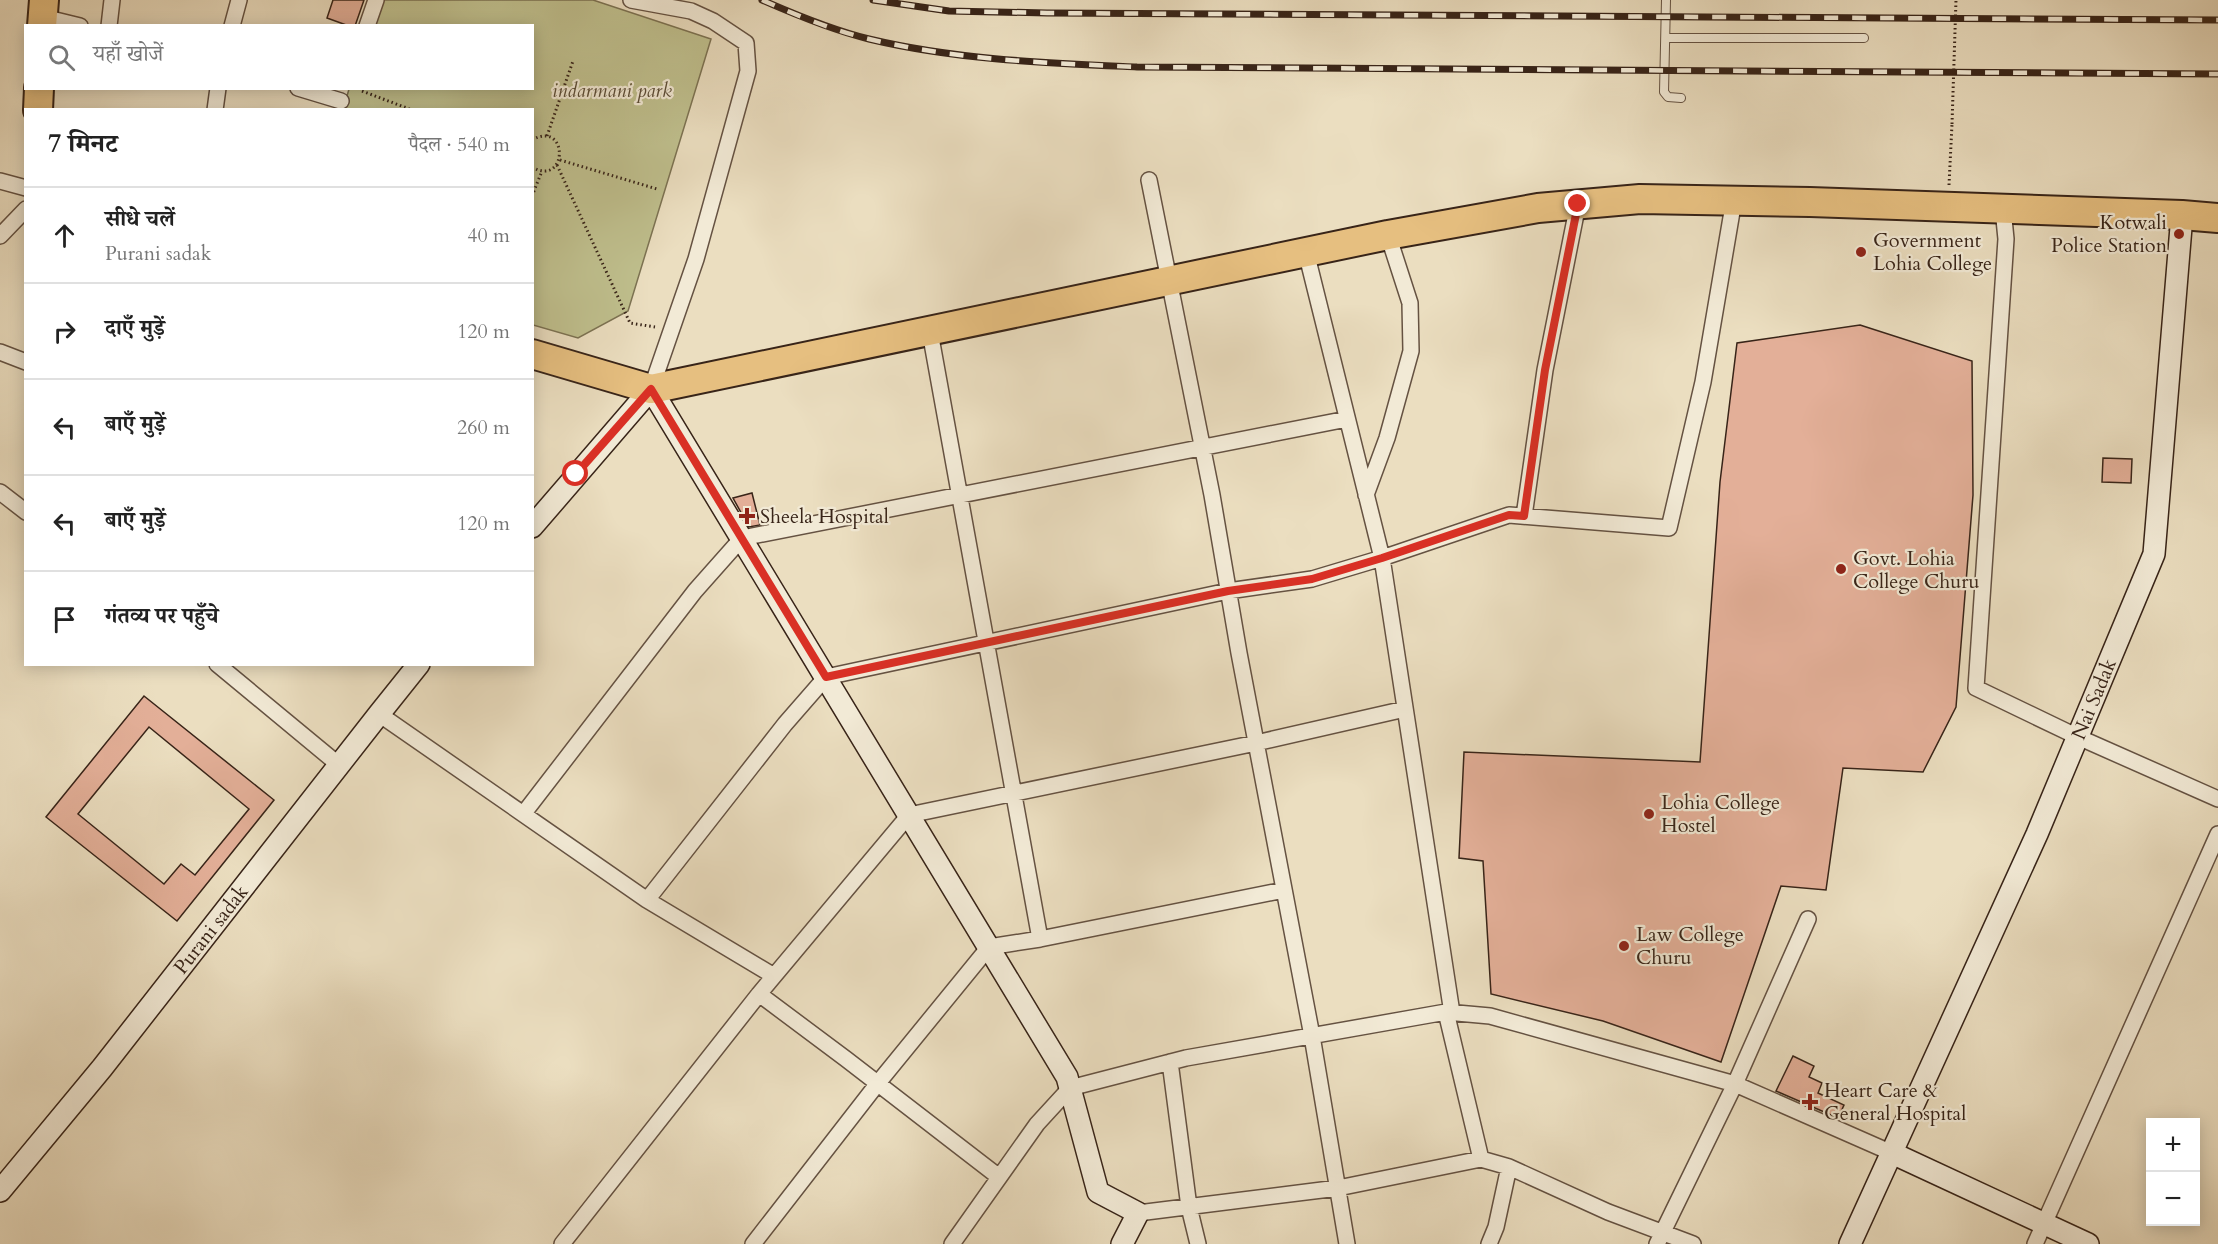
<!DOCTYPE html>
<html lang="hi">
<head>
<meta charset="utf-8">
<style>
	:root { --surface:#fff; --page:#f2f2f2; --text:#222; --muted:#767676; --line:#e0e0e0 }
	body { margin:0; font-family:Cardo,"Noto Serif Devanagari",serif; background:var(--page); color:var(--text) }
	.controls { position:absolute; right:18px; bottom:18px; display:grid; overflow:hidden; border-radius:0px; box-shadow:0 3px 15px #0003 }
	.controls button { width:54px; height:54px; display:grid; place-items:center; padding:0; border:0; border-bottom:2px solid var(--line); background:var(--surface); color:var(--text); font:30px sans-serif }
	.stop { position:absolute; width:18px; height:18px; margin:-14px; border:4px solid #d93025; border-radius:50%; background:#fff }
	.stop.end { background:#d93025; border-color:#fff; box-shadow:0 2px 6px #0008 }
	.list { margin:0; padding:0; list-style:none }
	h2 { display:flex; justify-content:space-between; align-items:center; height:78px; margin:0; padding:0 24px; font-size:26px }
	h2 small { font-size:20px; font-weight:400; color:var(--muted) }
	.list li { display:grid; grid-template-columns:39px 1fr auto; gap:18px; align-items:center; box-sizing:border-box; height:96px; padding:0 24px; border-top:2px solid var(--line) }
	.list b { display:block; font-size:22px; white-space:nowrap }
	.list p { margin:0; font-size:20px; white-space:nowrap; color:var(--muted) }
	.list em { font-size:20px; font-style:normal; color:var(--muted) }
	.icon { flex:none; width:33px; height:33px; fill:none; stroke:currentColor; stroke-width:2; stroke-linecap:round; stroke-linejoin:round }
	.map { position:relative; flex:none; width:2218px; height:1244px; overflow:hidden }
	.search { position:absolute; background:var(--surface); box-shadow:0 3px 15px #0003; left:24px; top:24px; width:510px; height:66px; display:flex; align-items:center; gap:15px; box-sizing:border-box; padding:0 21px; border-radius:0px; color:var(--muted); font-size:22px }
	.panel { position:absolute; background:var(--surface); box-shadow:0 3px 15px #0003; left:24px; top:108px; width:510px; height:558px; border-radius:0px }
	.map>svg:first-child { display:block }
</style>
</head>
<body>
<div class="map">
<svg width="2218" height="1244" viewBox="0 0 2218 1244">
	<rect width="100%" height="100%" fill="#ebdec0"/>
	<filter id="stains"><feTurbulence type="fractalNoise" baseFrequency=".00333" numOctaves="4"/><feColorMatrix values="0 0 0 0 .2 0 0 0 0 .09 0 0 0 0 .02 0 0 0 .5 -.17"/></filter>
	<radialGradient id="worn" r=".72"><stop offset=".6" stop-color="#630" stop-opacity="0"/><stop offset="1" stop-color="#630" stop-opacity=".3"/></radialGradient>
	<path fill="#bfbf8d" stroke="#7c7252" stroke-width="1.5" d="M377 0H593L711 39 628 311 578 338 533 325 532 110H343L349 89 532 88V26L369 25Z"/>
	<path fill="#e3af98" stroke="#382418" stroke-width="1.5" fill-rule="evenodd" d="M333 0H364L355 26H349L327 18Z
		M1860 325 1972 361 1973 495 1956 707 1923 772 1843 768 1826 890 1781 886 1721 1062 1603 1021 1491 994 1483 861 1459 858 1464 752 1700 762 1720 482 1737 343Z
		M2103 458 2132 459 2131 483 2102 482Z
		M752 493 760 525 749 527 733 498Z
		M144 696 274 800 177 921 46 817ZM149 727 249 809 195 875 181 864 164 884 78 814Z
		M1793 1056 1814 1066 1809 1077 1822 1083 1818 1093 1844 1105 1838 1118 1776 1091Z"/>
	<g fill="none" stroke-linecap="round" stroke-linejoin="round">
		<defs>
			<path id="lane" d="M1666 0 1664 92 1668 97 1681 98
				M1666 38H1864"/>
			<path id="street" d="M631 0 691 11 713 21 746 43 748 71 696 259 651 389
				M43 17 80 26
				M109 26 112 0
				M232 26 239 0
				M367 26 376 0
				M298 88 341 101
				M215 110 218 88
				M1149 180 1212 495 1239 653 1312 1036 1347 1244
				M0 181 26 188
				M2003 209 2006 239 1976 688 2078 737 2218 799
				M0 236 26 209
				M1306 252 1382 558 1452 1013
				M930 332 1040 939
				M0 352 26 362
				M0 492 26 512
				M1366 495 1387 438 1411 351 1410 303 1388 235
				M1524 516 1545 370 1578 204
				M217 664 339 765
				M379 714 647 900 774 976
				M524 813 695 591 742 538 1347 419
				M647 900 785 724 826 677 1228 591 1312 579 1382 558 1509 515 1669 528 1703 382 1734 200
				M759 994 846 1059 999 1177
				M1446 1012 1481 1159
				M1170 1062 1189 1207 1198 1244
				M1138 1213 1338 1188 1481 1159 1509 1167 1608 1212 1693 1244
				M562 1244 759 994 909 815 1256 743 1405 709
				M753 1244 878 1083 989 947 1040 939 1284 890
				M952 1244 1037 1124 1070 1088 1186 1058 1446 1012 1490 1016 1735 1084 1892 1153
				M1489 1244 1496 1227 1509 1167
				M1657 1244 1735 1084 1808 919
				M2035 1244 2218 834"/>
			<g id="secondary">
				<path d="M532 527 651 389 1067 1077 1098 1192 1138 1213 1122 1244"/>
				<path d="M1892 1153 2088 1244"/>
				<path id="s1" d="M0 1191 102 1068 379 714 419 664"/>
				<path id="s2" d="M1850 1244 2037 834 2154 554 2182 215"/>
			</g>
			<path id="highway" d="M42 26 44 0
				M38 110 39 88
				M532 354 651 389 1388 235 1538 208 1640 199 1810 202 2182 215 2218 218"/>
		</defs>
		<use href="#lane" stroke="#655242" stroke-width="10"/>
		<use href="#street" stroke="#655242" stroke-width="18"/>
		<use href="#secondary" stroke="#382418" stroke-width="24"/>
		<use href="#highway" stroke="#382418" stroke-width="32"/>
		<path stroke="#382418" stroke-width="3" stroke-dasharray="1.5 3" stroke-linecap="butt" d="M362 91 412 110
			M547 136 573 61
			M532 140C569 119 568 188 532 167
			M560 160 657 189
			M557 165 630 323 655 327
			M1949 185 1952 124
			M532 196 542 171"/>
		<use href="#lane" stroke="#f2ead6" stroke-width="8"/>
		<use href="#street" stroke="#f2ead6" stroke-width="15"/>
		<use href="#secondary" stroke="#f2ead6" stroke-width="21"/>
		<use href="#highway" stroke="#e6bf80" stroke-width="28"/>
		<defs>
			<path id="rail" d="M762 0C796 15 832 30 869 39 957 60 1047 63 1137 67L2218 74
				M873 0 949 11 1047 13 2218 20"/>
		</defs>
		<use href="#rail" stroke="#382418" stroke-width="7"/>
		<use href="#rail" stroke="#f2ead6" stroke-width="4.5" stroke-dasharray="14" stroke-linecap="butt"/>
		<path stroke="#382418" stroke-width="3" stroke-dasharray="1.5 3" stroke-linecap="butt" d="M1952 124 1956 0"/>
	</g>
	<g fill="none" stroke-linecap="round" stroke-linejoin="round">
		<path stroke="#d93025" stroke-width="8" d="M576 474 651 389 826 677 1228 591 1312 579 1382 558 1509 515 1524 516 1545 370 1578 204"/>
	</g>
	<g fill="#8f2418" stroke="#f2ead6" stroke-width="2">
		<circle cx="2179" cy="234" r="6"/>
		<circle cx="1861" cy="252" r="6"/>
		<path d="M744 507h6v6h6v6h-6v6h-6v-6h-6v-6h6z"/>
		<circle cx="1841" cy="569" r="6"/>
		<circle cx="1649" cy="814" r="6"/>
		<circle cx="1624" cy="946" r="6"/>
		<path d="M1807 1093h6v6h6v6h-6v6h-6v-6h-6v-6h6z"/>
	</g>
	<g text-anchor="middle" stroke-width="4.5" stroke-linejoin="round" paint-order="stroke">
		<g font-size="20" font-style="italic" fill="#5a4b35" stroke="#f2ead6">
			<text x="612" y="97">indarmani park</text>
		</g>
		<g font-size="20" fill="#382418" stroke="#f2ead6" text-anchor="start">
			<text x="2167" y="229" text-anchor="end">Kotwali<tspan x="2167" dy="23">Police Station</tspan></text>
			<text x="1873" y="247">Government<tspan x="1873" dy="23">Lohia College</tspan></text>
			<text x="760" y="523">Sheela Hospital</text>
			<text x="1853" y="565">Govt. Lohia<tspan x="1853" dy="23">College Churu</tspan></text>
			<text x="1661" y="809">Lohia College<tspan x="1661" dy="23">Hostel</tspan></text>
			<text x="1636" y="941">Law College<tspan x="1636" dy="23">Churu</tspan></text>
			<text x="1824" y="1097">Heart Care &amp;<tspan x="1824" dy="23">General Hospital</tspan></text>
		</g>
		<g font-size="20" fill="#382418" stroke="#f2ead6">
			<text dy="7" stroke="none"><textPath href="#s2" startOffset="597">Nai Sadak</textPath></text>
			<text dy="7" stroke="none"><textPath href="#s1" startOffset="336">Purani sadak</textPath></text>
		</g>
	</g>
	<rect width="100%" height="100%" filter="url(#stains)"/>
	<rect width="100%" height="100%" fill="url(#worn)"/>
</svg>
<div class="controls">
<button>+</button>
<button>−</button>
</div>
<div class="stop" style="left:576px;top:474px"></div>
<div class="stop end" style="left:1578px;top:204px"></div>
<div class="search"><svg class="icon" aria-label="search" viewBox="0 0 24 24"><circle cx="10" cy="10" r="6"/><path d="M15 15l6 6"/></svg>यहाँ खोजें</div>
<section class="panel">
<h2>7 मिनट<small>पैदल · 540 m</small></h2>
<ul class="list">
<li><svg class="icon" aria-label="ahead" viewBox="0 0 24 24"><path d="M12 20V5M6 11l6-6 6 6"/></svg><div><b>सीधे चलें</b><p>Purani sadak</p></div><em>40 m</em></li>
<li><svg class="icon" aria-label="right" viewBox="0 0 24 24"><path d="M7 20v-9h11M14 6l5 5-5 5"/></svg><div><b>दाएँ मुड़ें</b></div><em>120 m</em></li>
<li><svg class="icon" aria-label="left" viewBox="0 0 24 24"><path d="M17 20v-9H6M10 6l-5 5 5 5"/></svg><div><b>बाएँ मुड़ें</b></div><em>260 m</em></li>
<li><svg class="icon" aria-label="left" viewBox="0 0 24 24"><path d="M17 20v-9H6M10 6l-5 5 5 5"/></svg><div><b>बाएँ मुड़ें</b></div><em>120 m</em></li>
<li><svg class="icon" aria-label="arrive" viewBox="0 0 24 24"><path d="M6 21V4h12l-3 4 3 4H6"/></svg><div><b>गंतव्य पर पहुँचे</b></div></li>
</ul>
</section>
</div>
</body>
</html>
